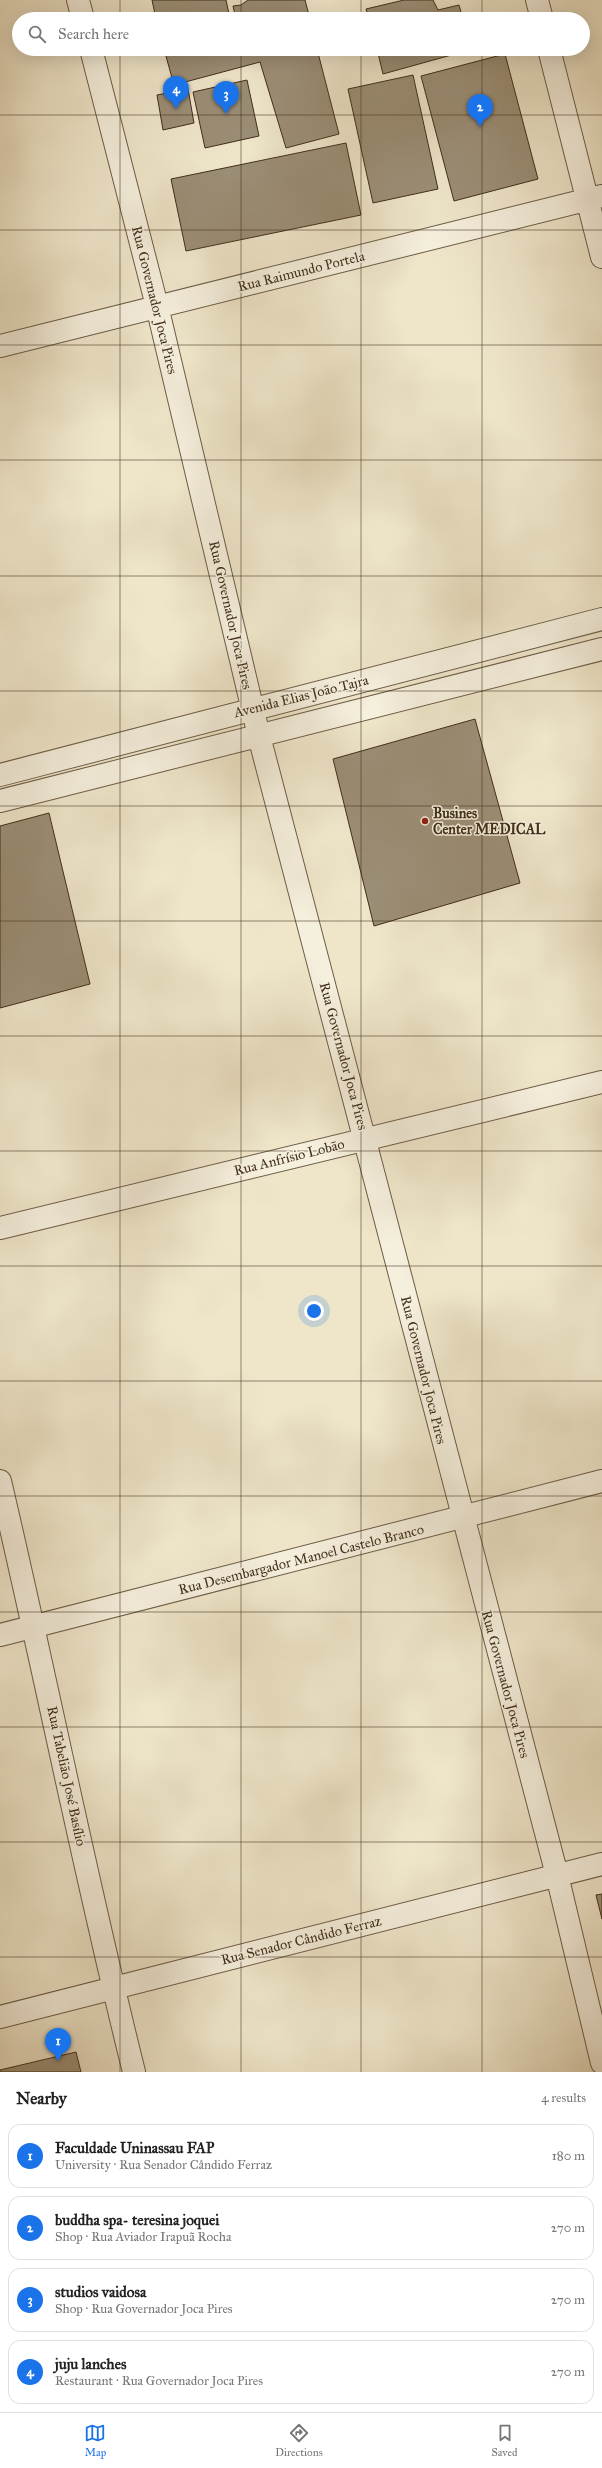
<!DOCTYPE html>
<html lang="en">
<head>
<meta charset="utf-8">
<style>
	:root { --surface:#fff; --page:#f2f2f2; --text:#222; --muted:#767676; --line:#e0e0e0; --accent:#1a73e8 }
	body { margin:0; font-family:"IM FELL Great Primer",serif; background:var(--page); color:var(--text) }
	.you { position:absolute; left:314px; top:1311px; width:14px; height:14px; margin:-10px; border:3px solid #fff; border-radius:50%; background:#1a73e8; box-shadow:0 0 0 6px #1a73e833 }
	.badge { display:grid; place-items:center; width:26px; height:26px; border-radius:50%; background:var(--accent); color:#fff; font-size:13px; font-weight:700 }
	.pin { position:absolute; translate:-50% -33px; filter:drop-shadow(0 1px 2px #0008) }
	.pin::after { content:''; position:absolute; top:21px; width:14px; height:12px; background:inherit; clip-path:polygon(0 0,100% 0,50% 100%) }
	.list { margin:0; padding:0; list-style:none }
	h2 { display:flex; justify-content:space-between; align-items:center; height:52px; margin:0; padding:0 16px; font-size:17px }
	h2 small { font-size:13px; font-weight:400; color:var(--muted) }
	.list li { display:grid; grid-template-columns:26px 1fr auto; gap:12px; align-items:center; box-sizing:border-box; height:64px; margin:0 8px 8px; padding:0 8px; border:1px solid var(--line); border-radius:12px }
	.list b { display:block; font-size:15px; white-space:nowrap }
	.list p { margin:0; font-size:13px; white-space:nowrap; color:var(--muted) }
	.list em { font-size:13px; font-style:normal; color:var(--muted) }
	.icon { flex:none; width:22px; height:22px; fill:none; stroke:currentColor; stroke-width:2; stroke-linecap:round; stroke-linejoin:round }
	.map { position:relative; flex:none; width:602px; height:2072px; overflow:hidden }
	.search { position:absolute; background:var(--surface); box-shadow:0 4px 16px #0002; left:12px; right:12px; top:12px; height:44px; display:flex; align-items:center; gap:10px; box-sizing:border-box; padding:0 14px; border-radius:22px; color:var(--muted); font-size:15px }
	.sheet { height:340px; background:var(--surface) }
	nav { display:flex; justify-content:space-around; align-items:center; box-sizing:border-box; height:56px; border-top:1px solid var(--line); background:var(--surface); font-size:11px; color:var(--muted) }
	nav a { display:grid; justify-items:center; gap:2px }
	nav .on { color:var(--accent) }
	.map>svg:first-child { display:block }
</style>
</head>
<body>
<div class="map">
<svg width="602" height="2072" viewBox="0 0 602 2072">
	<rect width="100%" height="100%" fill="#efe6ca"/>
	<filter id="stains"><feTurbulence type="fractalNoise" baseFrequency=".005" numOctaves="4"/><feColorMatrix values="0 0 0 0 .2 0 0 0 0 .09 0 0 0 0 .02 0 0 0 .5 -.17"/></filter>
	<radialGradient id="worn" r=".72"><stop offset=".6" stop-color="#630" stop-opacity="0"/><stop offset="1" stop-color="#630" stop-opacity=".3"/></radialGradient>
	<path fill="#9b8e76" stroke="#402e1a" d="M152 0H226L229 14 209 19H156Z
		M248 0H305L310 19H236L233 6 241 5Z
		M404 0H433L438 10 459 5 463 19H369L366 9Z
		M164 49H317L339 134 286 148 260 62 174 85Z
		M377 49H473L383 74Z
		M505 54 538 179 454 201 421 76Z
		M413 75 438 189 373 203 348 89Z
		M247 80 259 136 205 148 193 92Z
		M188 89 194 123 163 130 157 95Z
		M346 143 361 215 186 251 171 179Z
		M475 719 520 883 374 926 333 759Z
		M49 813 90 984 0 1008V826Z
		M602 1894V1919L596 1895Z
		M76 2052 81 2072H0V2070Z"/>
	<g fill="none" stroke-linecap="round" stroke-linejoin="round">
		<defs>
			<path id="minor" d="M78 0 83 19
				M537 0 542 19
				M91 49 157 306 259 736 557 1875 602 2063
				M549 49 602 257
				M0 346 602 196
				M0 775 602 619
				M0 801 602 649
				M0 1228 602 1082
				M0 1481C46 1677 85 1876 134 2072
				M0 1635 602 1481
				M0 2017 602 1864"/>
		</defs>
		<use href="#minor" stroke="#6c5c46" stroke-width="24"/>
		<use href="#minor" stroke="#f5efdd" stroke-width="22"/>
	</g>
	<path fill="none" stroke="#402e1a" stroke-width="1" stroke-opacity="0.55" d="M120 0V19M241 0V19M361 0V19M482 0V19M120 49V2072M241 49V2072M361 49V2072M482 49V2072M0 115H602M0 230H602M0 345H602M0 460H602M0 576H602M0 691H602M0 806H602M0 921H602M0 1036H602M0 1151H602M0 1266H602M0 1381H602M0 1496H602M0 1612H602M0 1727H602M0 1842H602M0 1957H602"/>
	<circle fill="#8f2418" stroke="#f5efdd" stroke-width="1.5" cx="425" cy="821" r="4"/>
	<g text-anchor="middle" stroke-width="3" stroke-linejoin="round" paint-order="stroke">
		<g font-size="14" fill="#402e1a" stroke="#f5efdd">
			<text transform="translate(301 271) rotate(-14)" y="5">Rua Raimundo Portela</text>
			<text transform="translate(155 300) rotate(76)" y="5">Rua Governador Joca Pires</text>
			<text transform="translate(231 615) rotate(77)" y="5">Rua Governador Joca Pires</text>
			<text transform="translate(301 696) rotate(-14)" y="5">Avenida Elias João Tajra</text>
			<text transform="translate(344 1056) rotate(75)" y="5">Rua Governador Joca Pires</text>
			<text transform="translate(289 1157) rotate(-14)" y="5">Rua Anfrísio Lobão</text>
			<text transform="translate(424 1370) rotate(76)" y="5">Rua Governador Joca Pires</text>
			<text transform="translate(301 1559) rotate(-14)" y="5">Rua Desembargador Manoel Castelo Branco</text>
			<text transform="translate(506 1684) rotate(75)" y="5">Rua Governador Joca Pires</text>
			<text transform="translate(67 1776) rotate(78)" y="5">Rua Tabelião José Basílio</text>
			<text transform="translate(301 1940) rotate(-14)" y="5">Rua Senador Cândido Ferraz</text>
		</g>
		<g font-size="14" font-weight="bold" fill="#402e1a" stroke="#f5efdd" text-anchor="start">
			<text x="433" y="818">Busines<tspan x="433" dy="16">Center MEDICAL</tspan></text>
		</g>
	</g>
	<rect width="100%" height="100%" filter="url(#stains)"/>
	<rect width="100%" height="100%" fill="url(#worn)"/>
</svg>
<div class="you"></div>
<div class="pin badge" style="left:58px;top:2061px">1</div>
<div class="pin badge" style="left:480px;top:127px">2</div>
<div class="pin badge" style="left:226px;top:114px">3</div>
<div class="pin badge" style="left:176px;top:109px">4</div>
<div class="search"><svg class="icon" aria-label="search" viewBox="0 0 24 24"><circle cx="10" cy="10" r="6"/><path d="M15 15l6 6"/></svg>Search here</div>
</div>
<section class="sheet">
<h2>Nearby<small>4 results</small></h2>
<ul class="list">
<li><span class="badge">1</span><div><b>Faculdade Uninassau FAP</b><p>University · Rua Senador Cândido Ferraz</p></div><em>180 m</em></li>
<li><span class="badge">2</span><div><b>buddha spa- teresina joquei</b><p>Shop · Rua Aviador Irapuã Rocha</p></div><em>270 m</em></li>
<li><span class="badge">3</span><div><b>studios vaidosa</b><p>Shop · Rua Governador Joca Pires</p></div><em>270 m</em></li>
<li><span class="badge">4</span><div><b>juju lanches</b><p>Restaurant · Rua Governador Joca Pires</p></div><em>270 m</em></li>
</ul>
</section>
<nav>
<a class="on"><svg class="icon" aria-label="map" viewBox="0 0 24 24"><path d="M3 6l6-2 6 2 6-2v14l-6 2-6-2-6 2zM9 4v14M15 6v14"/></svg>Map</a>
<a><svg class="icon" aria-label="directions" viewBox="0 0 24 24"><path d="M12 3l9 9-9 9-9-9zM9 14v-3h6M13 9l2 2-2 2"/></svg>Directions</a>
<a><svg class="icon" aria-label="saved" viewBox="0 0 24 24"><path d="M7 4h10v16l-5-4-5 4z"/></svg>Saved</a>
</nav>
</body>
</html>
